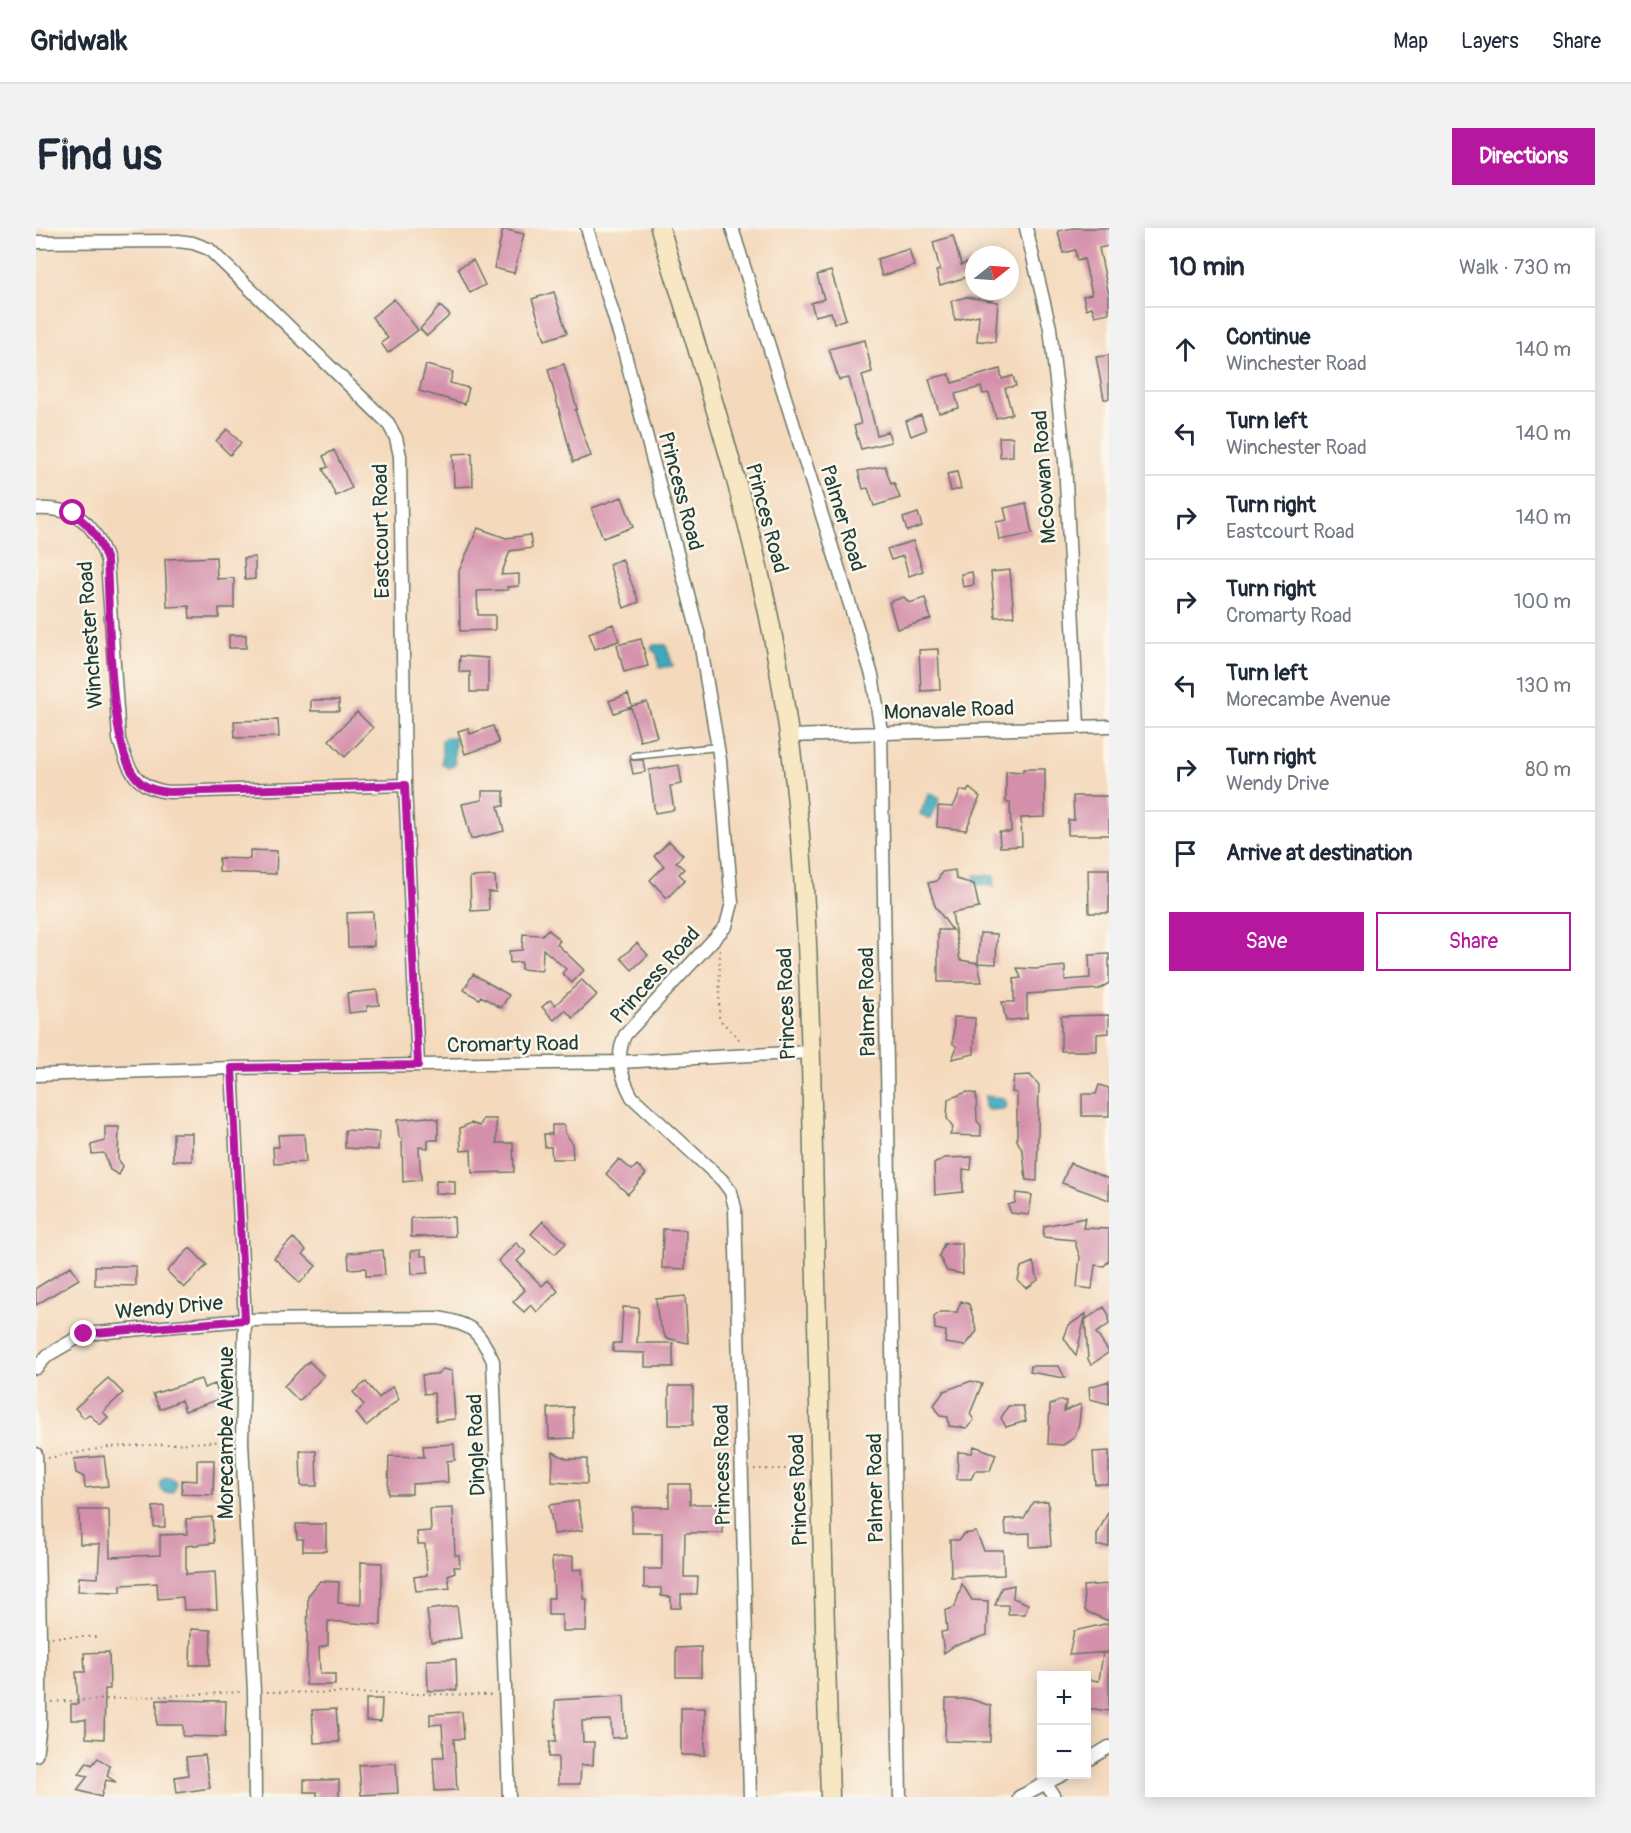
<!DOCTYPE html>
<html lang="en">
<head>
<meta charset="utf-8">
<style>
	:root { --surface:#fff; --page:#f2f2f3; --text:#1f2937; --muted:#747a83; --line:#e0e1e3; --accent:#b5179e }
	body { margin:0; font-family:Pangolin,sans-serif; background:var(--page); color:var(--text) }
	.controls { position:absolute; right:18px; bottom:18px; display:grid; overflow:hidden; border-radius:0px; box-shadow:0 3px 15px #0003 }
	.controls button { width:54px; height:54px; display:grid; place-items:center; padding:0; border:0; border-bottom:2px solid var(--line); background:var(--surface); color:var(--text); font:30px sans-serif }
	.compass { position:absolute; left:929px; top:18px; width:54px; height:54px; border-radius:50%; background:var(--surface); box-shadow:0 3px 15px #0003; rotate:73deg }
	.stop { position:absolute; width:18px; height:18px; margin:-14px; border:4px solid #b5179e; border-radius:50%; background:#fff }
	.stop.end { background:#b5179e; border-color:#fff; box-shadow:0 2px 6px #0008 }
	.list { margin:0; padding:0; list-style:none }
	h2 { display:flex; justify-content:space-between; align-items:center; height:78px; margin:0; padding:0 24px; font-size:26px }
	h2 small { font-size:20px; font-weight:400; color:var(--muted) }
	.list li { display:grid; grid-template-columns:39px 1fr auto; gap:18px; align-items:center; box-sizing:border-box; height:84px; padding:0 24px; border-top:2px solid var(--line) }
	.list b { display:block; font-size:22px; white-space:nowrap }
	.list p { margin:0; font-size:20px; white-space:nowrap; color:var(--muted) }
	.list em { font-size:20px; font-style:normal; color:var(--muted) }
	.actions { display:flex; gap:12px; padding:18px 24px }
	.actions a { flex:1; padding:14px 0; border:2px solid var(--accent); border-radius:0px; text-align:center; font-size:21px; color:var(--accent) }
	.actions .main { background:var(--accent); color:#fff }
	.icon { flex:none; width:33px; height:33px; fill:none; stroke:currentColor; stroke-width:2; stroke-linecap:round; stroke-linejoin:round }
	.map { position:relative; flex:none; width:1073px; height:1569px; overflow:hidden; border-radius:0px }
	header { display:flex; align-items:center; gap:36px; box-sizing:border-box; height:84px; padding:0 30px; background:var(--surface); border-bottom:2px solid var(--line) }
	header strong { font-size:28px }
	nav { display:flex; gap:33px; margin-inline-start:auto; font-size:21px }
	.intro { display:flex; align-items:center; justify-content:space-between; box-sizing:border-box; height:144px; padding:0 36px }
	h1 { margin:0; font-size:42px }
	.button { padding:15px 27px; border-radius:0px; background:var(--accent); color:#fff; font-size:21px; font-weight:700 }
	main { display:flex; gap:36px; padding:0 36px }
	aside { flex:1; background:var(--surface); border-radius:0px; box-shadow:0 3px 15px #0003 }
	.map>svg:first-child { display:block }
</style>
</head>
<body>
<header>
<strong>Gridwalk</strong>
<nav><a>Map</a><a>Layers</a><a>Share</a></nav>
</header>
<div class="intro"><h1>Find us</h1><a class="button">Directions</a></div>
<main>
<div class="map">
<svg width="1073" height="1569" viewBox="0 0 1073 1569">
	<rect width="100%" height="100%" fill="#fbf7ec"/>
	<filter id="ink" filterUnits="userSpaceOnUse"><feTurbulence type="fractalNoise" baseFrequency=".0167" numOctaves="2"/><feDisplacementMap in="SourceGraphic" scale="12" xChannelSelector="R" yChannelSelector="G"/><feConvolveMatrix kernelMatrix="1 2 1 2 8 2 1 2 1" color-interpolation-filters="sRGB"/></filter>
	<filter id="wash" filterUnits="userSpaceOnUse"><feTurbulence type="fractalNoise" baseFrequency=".008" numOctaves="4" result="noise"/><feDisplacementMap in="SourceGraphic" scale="24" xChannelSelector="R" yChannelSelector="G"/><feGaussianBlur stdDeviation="1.35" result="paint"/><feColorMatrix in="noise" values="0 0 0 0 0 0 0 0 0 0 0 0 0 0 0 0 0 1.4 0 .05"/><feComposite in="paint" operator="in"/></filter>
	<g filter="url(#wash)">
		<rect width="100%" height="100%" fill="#f4d9bc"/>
		<path fill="#3ea9be" stroke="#2e7379" stroke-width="1.5" d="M617 417H630L637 438 623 440 621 426 615 421Z
			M410 509H419C420 517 417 526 419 537L412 540 406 536V512Z
			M893 565 904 570 895 591 884 586Z
			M939 647 959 648 958 658 938 656Z
			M949 868 968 870 971 876 968 881 952 882 949 879Z
			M124 1257a8 8 0 1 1 16 0a8 8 0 1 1-16 0Z"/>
		<g id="blocks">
			<path fill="#d48faa" d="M1037 0H1073V18L1063 20 1073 67V85L1059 88 1056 79 1050 81 1047 68 1056 66 1048 31 1041 33 1039 22 1027 25 1022 3Z
				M467 1 488 6 478 45 458 40Z
				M917 8 925 37 936 33 938 47 904 57 900 43 904 42 897 14Z
				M873 21 878 38 846 48 841 31Z
				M437 32 449 57 434 65 422 40Z
				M795 43 810 91 798 95 795 84 779 88 775 75 788 71 781 47Z
				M518 64 531 105 509 112 496 71Z
				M930 69 962 74 959 114 941 113 943 87 919 92 915 73Z
				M358 71 382 102 352 125 345 115 352 110 336 89Z
				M404 78 414 87 391 108 384 101Z
				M829 112 836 144 826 147 841 207 852 203 855 214 825 221 818 198 825 196 813 150 803 152 793 121Z
				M1073 127V171H1068L1060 129Z
				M528 136 541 181 539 182 555 228 537 234 512 141Z
				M390 137 417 144 414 155 433 160 429 176 383 163Z
				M964 141 966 151 977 148 980 158 969 160 976 186 960 190 953 165 947 166 945 159 919 166 923 180 903 185 893 151 913 146 916 155Z
				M885 187 890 202 875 208 870 193Z
				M191 201 205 215 194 227 180 213Z
				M963 209H977V228L964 229Z
				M298 222 316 260 300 268 287 241 292 239 287 228Z
				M436 225 437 258 418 259 417 226Z
				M849 238 855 256 858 255 864 270 838 278 832 260 827 261 822 243Z
				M921 244 925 261 915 263 911 246Z
				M586 269 597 299 567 310 556 280Z
				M990 275 996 306 963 312 960 294 971 292 968 280Z
				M882 285 886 298 871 303 867 290Z
				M442 300 470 310 494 307 496 320 474 323 465 347 483 346V358L471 359 472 362 441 363 442 387H459V402L424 403 423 343Z
				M877 313 887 343 873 348 867 328 855 332 851 321Z
				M180 329 181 351 198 350V380H183V390H154L153 378 131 379 129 331Z
				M219 329V351L209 352 208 330Z
				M586 331 603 374 588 380 573 336Z
				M974 342 978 388 959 389 955 344Z
				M936 344 938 357 927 359 925 346Z
				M868 369 873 375 889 370 895 391 861 401 853 374Z
				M577 396 583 413 559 421 553 405Z
				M193 407H210V420H193Z
				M605 411 612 438 588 444 581 417Z
				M902 421 904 462 885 463 883 422Z
				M424 428 452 430V464H434V444H423Z
				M592 466 596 478 611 474 621 509 604 513 595 479 578 485 573 473Z
				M275 472H303V483H275Z
				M321 484 337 500 309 529 293 512Z
				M242 492 243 509 199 510 198 493Z
				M457 498 463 515 429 526 422 503 432 500 434 506Z
				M594 532H607L609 544 597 546Z
				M643 537 646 556 634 558 638 582 619 585 613 542Z
				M987 541H1009V589L985 590 986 618 964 619 963 604H975L974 574H970V543L987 544Z
				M933 560 944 569 930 602 901 599 902 578 917 579 925 562 931 564Z
				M446 563H468V578H462L468 603 435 611 426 576 446 572Z
				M1037 568H1073V607H1032V592H1038Z
				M633 613 647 627 640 634 648 641 643 646 649 652 631 670 614 652 628 638 618 628Z
				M214 622 241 623 240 646 183 644V630L214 631Z
				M1052 641H1073V685H1053Z
				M919 642 920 651 938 656 943 680 916 685 924 732 942 735 946 754H902V702H916L899 678 892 655 901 653 906 644Z
				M459 648 460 664H452L453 682 435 683 434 649Z
				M337 684 338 718 312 719 311 685Z
				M512 701 524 713 521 716 548 742 536 755 526 745 530 741 507 721 506 743 485 741V734L474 735 473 723 486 722 487 706 506 707Z
				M944 705 961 706 960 736 942 735Z
				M601 715 612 727 596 742 585 730Z
				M1073 726V755L1063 761 991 766V790L970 793 966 774H978V751L985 750 981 740 1000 741 1029 738V752L1054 750 1053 727Z
				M437 746 473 767 465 780 445 768 443 771 428 762Z
				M546 752 561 767 537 790 529 782 518 792 506 779 514 772 519 777Z
				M341 762 343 777 331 778V783L313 785 311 765Z
				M1073 787V805L1061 806V823H1025V788Z
				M918 789 939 790 938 826 916 831 921 819 917 816Z
				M994 847 1003 857 1001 953 990 952 987 924 981 912V865L976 864 978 848Z
				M1063 857 1073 860V888H1046V866H1060Z
				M931 864 940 866 941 893 945 897V908L914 907 917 900 911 890 912 871Z
				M392 889 402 891V912H392V920L383 919 385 952 367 954 366 911 363 909 361 892Z
				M447 891H460L461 915H477L478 944 436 945 435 922 425 923 424 900 435 895 444 898Z
				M516 897H528L529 905 536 915 537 931H516L515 919H509L508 906H516Z
				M69 899H83L82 931 87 938 83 947 74 942 68 925 56 926 55 917 69 913Z
				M309 902 343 904 342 922 309 920Z
				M137 905H156V933H137Z
				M268 906 270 934 238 936 237 919H243L242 907Z
				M936 929 935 942 927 941V964L899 967 898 936 908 930Z
				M583 931 596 942 601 937 610 946 592 966 570 946Z
				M1034 935 1073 951V972L1026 955Z
				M400 952 419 953V966L399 965Z
				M980 965 996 967 993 987 975 985 972 977 979 975Z
				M418 989 419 1008 375 1009V990Z
				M1049 990 1047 1000 1073 1001V1032L1068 1038 1059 1037 1056 1061 1041 1059 1044 1029 1038 1012 1007 1009 1008 998Z
				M507 993 530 1015 519 1026 495 1006Z
				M627 1001 650 1002 649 1041 626 1040Z
				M257 1010 270 1022 267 1026 280 1038 264 1055 238 1030Z
				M480 1015 490 1024 481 1033 506 1058 512 1052 522 1063 501 1084 495 1077 488 1084 477 1074 489 1062 462 1033Z
				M916 1015H926L927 1046 911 1043 903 1028 908 1016Z
				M154 1020 171 1037 148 1060 131 1043Z
				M347 1022 349 1047 330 1048V1040L313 1041 312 1025Z
				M385 1022V1028H391L392 1045 376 1046 375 1023Z
				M997 1034 1002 1052 991 1060 982 1053 985 1039Z
				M35 1038 43 1051 0 1077V1060Z
				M59 1038H100V1058L59 1057Z
				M649 1068 652 1115 630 1110 622 1091 620 1071Z
				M925 1073 933 1076 941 1103 929 1118 909 1115 910 1103 899 1101 898 1089 904 1084H921Z
				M587 1079 603 1080 601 1115H637V1139H609V1125L577 1124V1115H585Z
				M1068 1079 1073 1087V1096L1060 1105 1073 1124 1055 1137 1052 1131 1049 1090 1040 1128 1028 1110 1033 1097 1050 1086V1091Z
				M273 1133 288 1148 263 1173 248 1158Z
				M994 1138H1023L1029 1150 994 1144Z
				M407 1141 416 1143 419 1191 400 1193 398 1165 388 1166 386 1147 401 1146Z
				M72 1150 87 1165 67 1184 72 1189 64 1197 53 1186 48 1190 39 1180Z
				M165 1151 168 1160 179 1156 184 1171 149 1183 145 1172 124 1181 117 1166Z
				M935 1153 946 1156 934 1186 938 1192 931 1200 913 1198 912 1189 904 1188 898 1177 908 1163Z
				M1073 1153V1176L1054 1171 1053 1159Z
				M330 1154 343 1170 357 1158 363 1171 330 1198 320 1185 328 1177 317 1164Z
				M633 1158H657V1197H633Z
				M1023 1173H1030L1028 1183 1045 1176 1043 1196 1038 1210 1027 1217 1012 1216 1014 1177Z
				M972 1178H987L990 1193 970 1199 965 1190Z
				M537 1179 538 1210 513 1211 512 1180Z
				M418 1216 419 1232 411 1233 412 1254 376 1256V1266H352L353 1228 388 1229 387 1218Z
				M938 1218 960 1226 954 1243H939L935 1251H921L922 1224 936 1225Z
				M264 1223H280L281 1258H265Z
				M1073 1223V1256H1059L1057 1224Z
				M517 1224 531 1231H551V1256L516 1254Z
				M68 1228 72 1258 49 1260 48 1249 40 1245 38 1231Z
				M161 1232H178L177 1267 146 1266V1252L161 1253Z
				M633 1256H654V1276H687V1305H649L648 1349H662L661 1366H645V1380H635V1369L625 1368V1360H608V1341H626V1305H596V1279H633Z
				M542 1273 547 1302 518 1306 513 1277Z
				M1012 1273 1015 1318 994 1319V1305L970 1306 969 1291 988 1290 997 1274Z
				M128 1278 129 1299H118L117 1279Z
				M417 1280 419 1327H423L424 1339H418L419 1344 412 1347 414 1360 380 1363 378 1349 391 1347 389 1316H382L381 1304 395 1303 394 1281Z
				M43 1282H73L74 1329 124 1327V1307L151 1306 150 1291 176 1289 178 1315 150 1318V1346L179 1344 181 1381 148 1382 147 1369 122 1371 121 1355 85 1357V1364L42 1363 43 1349 62 1350 64 1316H44Z
				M1073 1282V1318H1061V1307Z
				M260 1296H290V1323H267V1311H261Z
				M940 1304 948 1322H967L968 1347 915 1349 914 1312H923L927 1306Z
				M537 1328V1342L546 1341 548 1371H551L550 1403H526V1387H512V1370H518L516 1330Z
				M325 1334 346 1335 345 1397 292 1393V1417L283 1420 284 1446H299V1457H270L272 1368 284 1353 303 1354 302 1375 325 1377Z
				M926 1356 936 1372 952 1373 951 1407 918 1418 908 1425 905 1404 911 1403 909 1383 919 1379Z
				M1073 1356V1393L1049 1383 1047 1358Z
				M978 1357 977 1370 992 1376 989 1386H972V1377H959L965 1360Z
				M421 1378 425 1410 395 1414 391 1382Z
				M1073 1395V1424L1033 1427 1038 1403Z
				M155 1401 175 1402 174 1437H154Z
				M665 1419V1449H640V1420Z
				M73 1424 74 1461H69L68 1511 50 1510V1492H35V1476H42L40 1444H49L48 1425Z
				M1067 1425H1073V1483L1050 1480V1451L1063 1453Z
				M420 1431 421 1462 392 1463 391 1432Z
				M588 1468 590 1509 576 1510 575 1492 546 1493 547 1514H558L557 1537H545L544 1556H522V1529H513L514 1513H520L519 1472Z
				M330 1471H346L345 1494 330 1493Z
				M910 1471H934L955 1478 954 1514 909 1513Z
				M121 1472 190 1473 189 1509 147 1508V1497H121Z
				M645 1480H669V1527H645Z
				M300 1481 303 1514 278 1515 276 1482Z
				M426 1484 428 1511H418L421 1562 399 1563 397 1529H408L406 1496 394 1497V1486Z
				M169 1527 174 1560 141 1565 139 1549 152 1547 150 1529Z
				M62 1530 74 1538 71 1548 80 1554 70 1552 65 1569 41 1562 52 1548 43 1546 51 1534 56 1537Z
				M360 1535 362 1565 325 1567 323 1537Z
				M268 1552H303V1569H281V1564H268Z"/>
		</g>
	</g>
	<g filter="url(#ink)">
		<use href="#blocks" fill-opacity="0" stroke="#6a7464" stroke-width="1.5"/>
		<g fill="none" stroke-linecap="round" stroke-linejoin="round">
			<defs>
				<path id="lane" d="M598 528 681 519"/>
				<path id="street" d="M551 0 586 115 663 408 684 532 696 675 690 698 589 807C579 829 585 848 596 869L686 952 695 964 699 980 714 1569
					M696 0 836 447 845 503 864 1569
					M990 0 1014 100 1029 233 1042 498
					M0 14 142 13 157 15 173 21 352 195 360 210 364 228 369 557 382 837
					M0 281C41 279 59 295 71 333L83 511C92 542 100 561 134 564L369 557
					M753 508 1073 498
					M196 840 209 1092 206 1213 218 1464 219 1569
					M0 847 196 840 583 834 774 824
					M0 1140 12 1127 48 1106 209 1092 402 1090C435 1096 443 1102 457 1133L473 1569
					M0 1226 4 1409V1498L0 1527
					M1050 1533 1073 1519
					M1011 1557 1018 1569
					M983 1569 1028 1546"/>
				<path id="secondary" d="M624 0C670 149 720 300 745 454 774 625 774 799 778 971 782 1170 788 1370 794 1569"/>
			</defs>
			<use href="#lane" stroke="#6a7464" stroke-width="9"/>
			<use href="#street" stroke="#6a7464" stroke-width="15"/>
			<use href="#secondary" stroke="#6a7464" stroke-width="21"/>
			<path stroke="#6a7464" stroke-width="2" stroke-dasharray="1.5 4.5" stroke-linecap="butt" d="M684 722 683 791 706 814
				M12 1230 73 1219 194 1213
				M718 1241H769
				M16 1409H60
				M231 1464 457 1467
				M16 1474 205 1464"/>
			<use href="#lane" stroke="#fff" stroke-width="6"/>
			<use href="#street" stroke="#fff" stroke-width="12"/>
			<use href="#secondary" stroke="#f7e8c3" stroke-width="18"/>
		</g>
	</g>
	<g fill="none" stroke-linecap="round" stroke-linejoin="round" filter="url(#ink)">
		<path stroke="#b5179e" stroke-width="8" d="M37 285C56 299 64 311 71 333 74 381 72 512 98 547 107 560 120 563 134 564L369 557 382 837 196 840 209 1092 48 1106"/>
	</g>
	<g text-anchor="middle" stroke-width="5" stroke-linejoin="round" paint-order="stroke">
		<g font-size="21" fill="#1f3d34" stroke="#fbf7ec">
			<text transform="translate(1008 249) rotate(-94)" y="7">McGowan Road</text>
			<text transform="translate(645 263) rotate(75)" y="7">Princess Road</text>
			<text transform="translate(731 290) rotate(75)" y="7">Princes Road</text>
			<text transform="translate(807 290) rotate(73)" y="7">Palmer Road</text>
			<text transform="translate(345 303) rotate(-91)" y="7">Eastcourt Road</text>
			<text transform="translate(54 407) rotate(-94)" y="7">Winchester Road</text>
			<text transform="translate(913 482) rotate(-2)" y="7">Monavale Road</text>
			<text transform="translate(619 747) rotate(-48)" y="7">Princess Road</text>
			<text transform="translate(831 774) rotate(-91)" y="7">Palmer Road</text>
			<text transform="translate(750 776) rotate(-92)" y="7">Princes Road</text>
			<text transform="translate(477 816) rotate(-1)" y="7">Cromarty Road</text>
			<text transform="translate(133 1079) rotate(-5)" y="7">Wendy Drive</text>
			<text transform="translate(190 1205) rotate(-90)" y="7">Morecambe Avenue</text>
			<text transform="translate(440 1217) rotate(-92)" y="7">Dingle Road</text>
			<text transform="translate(686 1237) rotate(-91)" y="7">Princess Road</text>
			<text transform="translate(839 1260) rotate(-91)" y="7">Palmer Road</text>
			<text transform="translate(762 1262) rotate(-92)" y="7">Princes Road</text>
		</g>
	</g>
</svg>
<div class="controls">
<button>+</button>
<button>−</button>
</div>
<svg class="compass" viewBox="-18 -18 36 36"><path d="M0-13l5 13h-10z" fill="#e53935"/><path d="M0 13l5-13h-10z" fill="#747a83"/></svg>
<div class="stop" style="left:37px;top:285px"></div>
<div class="stop end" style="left:48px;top:1106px"></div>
</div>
<aside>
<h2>10 min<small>Walk · 730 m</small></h2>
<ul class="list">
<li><svg class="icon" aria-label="ahead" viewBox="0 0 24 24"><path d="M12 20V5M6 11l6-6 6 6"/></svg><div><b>Continue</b><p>Winchester Road</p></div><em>140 m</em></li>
<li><svg class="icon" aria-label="left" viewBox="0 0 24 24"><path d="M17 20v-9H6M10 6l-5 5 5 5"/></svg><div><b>Turn left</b><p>Winchester Road</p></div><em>140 m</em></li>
<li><svg class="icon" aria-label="right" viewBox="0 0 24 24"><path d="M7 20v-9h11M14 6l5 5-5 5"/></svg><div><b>Turn right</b><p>Eastcourt Road</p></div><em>140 m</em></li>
<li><svg class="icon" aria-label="right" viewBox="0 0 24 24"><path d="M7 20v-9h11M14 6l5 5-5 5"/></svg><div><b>Turn right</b><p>Cromarty Road</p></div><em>100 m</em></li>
<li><svg class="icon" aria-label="left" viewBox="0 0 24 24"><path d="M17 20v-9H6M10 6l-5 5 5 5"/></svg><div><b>Turn left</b><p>Morecambe Avenue</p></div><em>130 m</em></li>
<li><svg class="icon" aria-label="right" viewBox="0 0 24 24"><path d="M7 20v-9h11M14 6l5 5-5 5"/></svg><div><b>Turn right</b><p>Wendy Drive</p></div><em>80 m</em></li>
<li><svg class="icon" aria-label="arrive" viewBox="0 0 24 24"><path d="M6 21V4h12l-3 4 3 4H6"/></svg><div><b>Arrive at destination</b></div></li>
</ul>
<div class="actions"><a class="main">Save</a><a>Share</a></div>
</aside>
</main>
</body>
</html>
